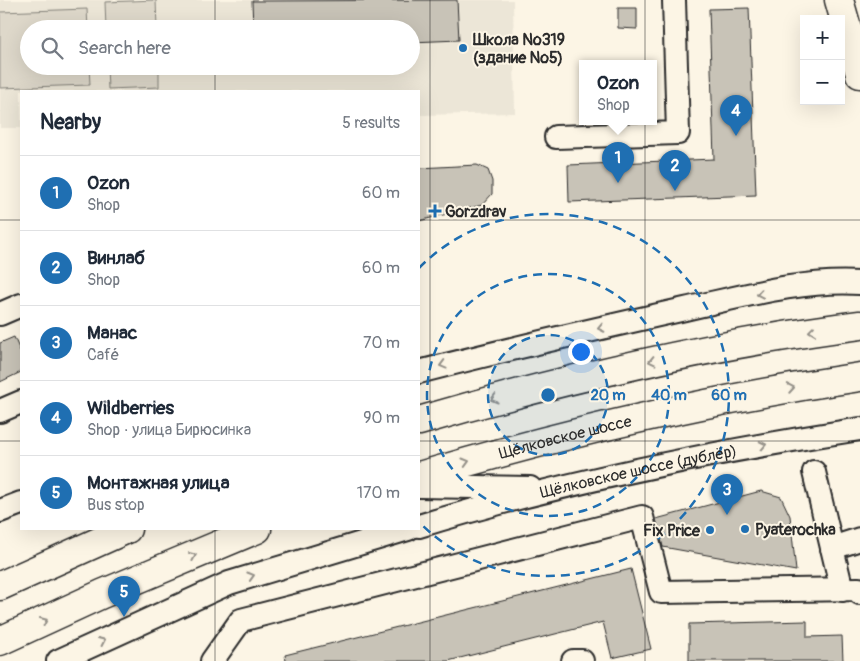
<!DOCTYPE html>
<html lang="en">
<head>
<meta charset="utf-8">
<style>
	:root { --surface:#fff; --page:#f2f2f3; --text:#1f2937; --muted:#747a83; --line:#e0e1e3; --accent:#1f6fb2 }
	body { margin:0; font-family:Pangolin,sans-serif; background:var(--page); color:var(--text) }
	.controls { position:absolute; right:15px; top:15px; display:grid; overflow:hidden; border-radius:0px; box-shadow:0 5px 20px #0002 }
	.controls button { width:45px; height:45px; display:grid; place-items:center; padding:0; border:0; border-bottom:1px solid var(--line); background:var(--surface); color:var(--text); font:25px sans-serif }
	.you { position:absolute; left:580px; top:351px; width:18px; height:18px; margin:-12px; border:4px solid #fff; border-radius:50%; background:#1a73e8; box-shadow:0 0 0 8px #1a73e833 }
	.badge { display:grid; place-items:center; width:32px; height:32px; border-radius:50%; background:var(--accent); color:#fff; font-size:16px; font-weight:700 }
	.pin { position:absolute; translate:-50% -41px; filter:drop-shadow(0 1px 2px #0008) }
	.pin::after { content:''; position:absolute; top:26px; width:18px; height:15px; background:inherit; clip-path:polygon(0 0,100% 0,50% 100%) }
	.popup { position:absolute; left:579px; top:60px; width:78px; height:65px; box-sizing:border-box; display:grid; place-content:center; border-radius:0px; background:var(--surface); filter:drop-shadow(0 1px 4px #0005); font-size:16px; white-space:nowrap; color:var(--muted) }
	.popup b { font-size:19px; color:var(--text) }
	.popup::after { content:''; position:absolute; left:50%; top:100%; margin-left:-10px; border:10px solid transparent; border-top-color:var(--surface) }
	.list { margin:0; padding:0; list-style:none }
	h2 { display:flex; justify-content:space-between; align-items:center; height:65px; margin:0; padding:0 20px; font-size:21px }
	h2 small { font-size:16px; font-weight:400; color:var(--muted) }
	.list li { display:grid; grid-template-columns:32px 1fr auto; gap:15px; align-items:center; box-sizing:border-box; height:75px; padding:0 20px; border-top:1px solid var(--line) }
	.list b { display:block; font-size:19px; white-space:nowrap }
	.list p { margin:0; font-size:16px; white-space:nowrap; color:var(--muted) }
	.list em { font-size:16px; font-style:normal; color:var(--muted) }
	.icon { flex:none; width:28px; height:28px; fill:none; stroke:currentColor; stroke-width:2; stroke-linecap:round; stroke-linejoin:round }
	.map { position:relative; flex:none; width:860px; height:661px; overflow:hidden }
	.search { position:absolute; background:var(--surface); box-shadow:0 5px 20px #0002; left:20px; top:20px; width:400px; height:55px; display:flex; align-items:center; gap:12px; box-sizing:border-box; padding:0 18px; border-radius:28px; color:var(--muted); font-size:19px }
	.panel { position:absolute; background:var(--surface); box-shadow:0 5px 20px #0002; left:20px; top:90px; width:400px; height:440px; border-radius:0px }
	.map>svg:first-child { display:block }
</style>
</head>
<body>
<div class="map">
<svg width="860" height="661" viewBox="0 0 860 661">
	<rect width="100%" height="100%" fill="#fcf5e5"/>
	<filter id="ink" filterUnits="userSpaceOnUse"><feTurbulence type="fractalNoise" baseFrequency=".02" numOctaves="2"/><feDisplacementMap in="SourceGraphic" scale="10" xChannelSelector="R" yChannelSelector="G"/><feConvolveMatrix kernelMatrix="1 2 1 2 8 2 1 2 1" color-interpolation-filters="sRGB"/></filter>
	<g filter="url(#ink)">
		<path fill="#ece6d7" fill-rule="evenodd" d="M0 0H513L515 113 419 115V91H21V128H0ZM29 29H411V66H29Z"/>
		<path fill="#ded8ca" stroke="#84827a" d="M156 0 157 29H106L105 2Z
			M87 9 88 29H29V66H89L90 85 0 88V12Z
			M107 66H159V87L108 89Z"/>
		<path fill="#c8c3b7" stroke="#2b2b2b" d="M457 0 459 40 411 42V29H253L252 1Z
			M618 8H637V29L618 28Z
			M749 8 756 195 569 202 568 165 714 159 709 9Z
			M477 165 488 170 492 181V194L482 205 419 221V168Z
			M14 337 21 353V372L0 382V343Z
			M761 491 781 497 790 516 796 571 663 547 656 519Z
			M631 569 651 649 612 658 603 622 448 661H286L285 655Z
			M807 621V637L842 636 843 661H689V624Z"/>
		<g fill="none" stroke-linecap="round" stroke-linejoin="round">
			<defs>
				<g id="minor">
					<path d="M556 137 678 133 674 0"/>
					<path d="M0 314 21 305"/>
					<path d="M419 372C507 349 596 329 685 309 740 297 803 279 860 283"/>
					<path d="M0 411 21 402"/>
					<path d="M814 472 842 590"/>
					<path d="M419 486 530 488"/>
					<path d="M0 511 21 503"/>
					<path id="s1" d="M419 526C563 482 712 452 860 429"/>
					<path d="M832 548 860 539"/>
					<path d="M58 661 229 583 408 529"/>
					<path d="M212 661 241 620 642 517 661 592 859 589 860 593"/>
					<path d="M573 661H582"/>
				</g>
				<g id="major">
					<path d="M839 0 860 74"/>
					<path d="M419 421C563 379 711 344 860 325"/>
					<path id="s2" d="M419 476C564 433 710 399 860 377"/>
					<path d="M0 586 127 529"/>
					<path d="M0 641 102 594 257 529"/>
				</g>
			</defs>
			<use href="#minor" stroke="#2b2b2b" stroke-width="26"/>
			<use href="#major" stroke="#2b2b2b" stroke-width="31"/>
			<use href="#minor" stroke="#fcf5e5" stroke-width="22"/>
			<use href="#major" stroke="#fcf5e5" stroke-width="28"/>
		</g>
		<defs><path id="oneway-chevron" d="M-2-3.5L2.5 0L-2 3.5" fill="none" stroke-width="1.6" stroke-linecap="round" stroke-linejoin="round" transform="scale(1.25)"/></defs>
		<g stroke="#949088">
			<use href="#oneway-chevron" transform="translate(760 294) rotate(170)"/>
			<use href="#oneway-chevron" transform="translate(601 328) rotate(168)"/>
			<use href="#oneway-chevron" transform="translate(812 331) rotate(173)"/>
			<use href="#oneway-chevron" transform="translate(652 361) rotate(167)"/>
			<use href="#oneway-chevron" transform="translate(443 365) rotate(165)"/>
			<use href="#oneway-chevron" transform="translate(791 388) rotate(-10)"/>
			<use href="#oneway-chevron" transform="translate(494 399) rotate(164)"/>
			<use href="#oneway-chevron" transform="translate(763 445) rotate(-12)"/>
			<use href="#oneway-chevron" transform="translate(466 462) rotate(-16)"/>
			<use href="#oneway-chevron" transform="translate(193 556) rotate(-23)"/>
			<use href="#oneway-chevron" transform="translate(251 576) rotate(-17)"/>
			<use href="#oneway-chevron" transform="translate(44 621) rotate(-25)"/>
			<use href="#oneway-chevron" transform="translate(102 641) rotate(-25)"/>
		</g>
	</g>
	<path fill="none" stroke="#2b2b2b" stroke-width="1" stroke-opacity="0.55" d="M215 0V29M430 0V661M645 0V661M215 66V91M0 220H21M419 220H860M0 441H21M419 441H860M215 529V661"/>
	<circle cx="548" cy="395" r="60" fill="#1f6fb2" fill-opacity=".12"/>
	<g fill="none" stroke="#1f6fb2" stroke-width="2.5" stroke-dasharray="9 6">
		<circle cx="548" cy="395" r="60"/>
		<circle cx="548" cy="395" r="121"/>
		<path d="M419 268A181 181 0 1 1 419 522"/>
	</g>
	<g fill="#1f6fb2" stroke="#fcf5e5" stroke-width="2">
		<circle cx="463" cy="48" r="5"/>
		<path d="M432.5 203.5h5v5h5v5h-5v5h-5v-5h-5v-5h5z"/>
		<circle cx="745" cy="529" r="5"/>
		<circle cx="710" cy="530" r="5"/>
	</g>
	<g text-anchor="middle" stroke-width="4" stroke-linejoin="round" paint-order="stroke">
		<g font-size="16" font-weight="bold" fill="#2b2b2b" stroke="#fcf5e5" text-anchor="start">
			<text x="473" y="45">Школа №319<tspan x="473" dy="18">(здание №5)</tspan></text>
			<text x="445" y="217">Gorzdrav</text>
			<text x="755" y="535">Pyaterochka</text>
			<text x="700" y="536" text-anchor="end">Fix Price</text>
		</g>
		<g font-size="16" fill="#2b2b2b" stroke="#fcf5e5">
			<text dy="6" stroke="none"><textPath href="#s2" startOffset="151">Щёлковское шоссе</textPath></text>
			<text dy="6" stroke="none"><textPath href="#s1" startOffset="226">Щёлковское шоссе (дублёр)</textPath></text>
		</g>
	</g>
	<circle cx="548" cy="395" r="8" fill="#1f6fb2" stroke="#fcf5e5" stroke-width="2.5"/>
	<g font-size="15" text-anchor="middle" font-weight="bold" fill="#1f6fb2" stroke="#fcf5e5" stroke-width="4" stroke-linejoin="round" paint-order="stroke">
		<text x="608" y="400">20 m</text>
		<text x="669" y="400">40 m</text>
		<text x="729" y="400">60 m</text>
	</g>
</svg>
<div class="controls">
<button>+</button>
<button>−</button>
</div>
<div class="you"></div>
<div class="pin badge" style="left:618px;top:183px">1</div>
<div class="popup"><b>Ozon</b>Shop</div>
<div class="pin badge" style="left:675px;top:191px">2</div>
<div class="pin badge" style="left:727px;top:515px">3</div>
<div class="pin badge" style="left:736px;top:136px">4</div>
<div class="pin badge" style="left:124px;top:617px">5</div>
<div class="search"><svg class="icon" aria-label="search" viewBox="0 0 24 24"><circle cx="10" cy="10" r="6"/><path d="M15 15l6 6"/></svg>Search here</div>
<section class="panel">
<h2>Nearby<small>5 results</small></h2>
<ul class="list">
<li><span class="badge">1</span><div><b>Ozon</b><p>Shop</p></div><em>60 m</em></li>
<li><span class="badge">2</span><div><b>Винлаб</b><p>Shop</p></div><em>60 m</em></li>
<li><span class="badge">3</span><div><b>Манас</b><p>Café</p></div><em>70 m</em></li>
<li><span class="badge">4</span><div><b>Wildberries</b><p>Shop · улица Бирюсинка</p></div><em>90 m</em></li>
<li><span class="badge">5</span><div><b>Монтажная улица</b><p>Bus stop</p></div><em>170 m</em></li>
</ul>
</section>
</div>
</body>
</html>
